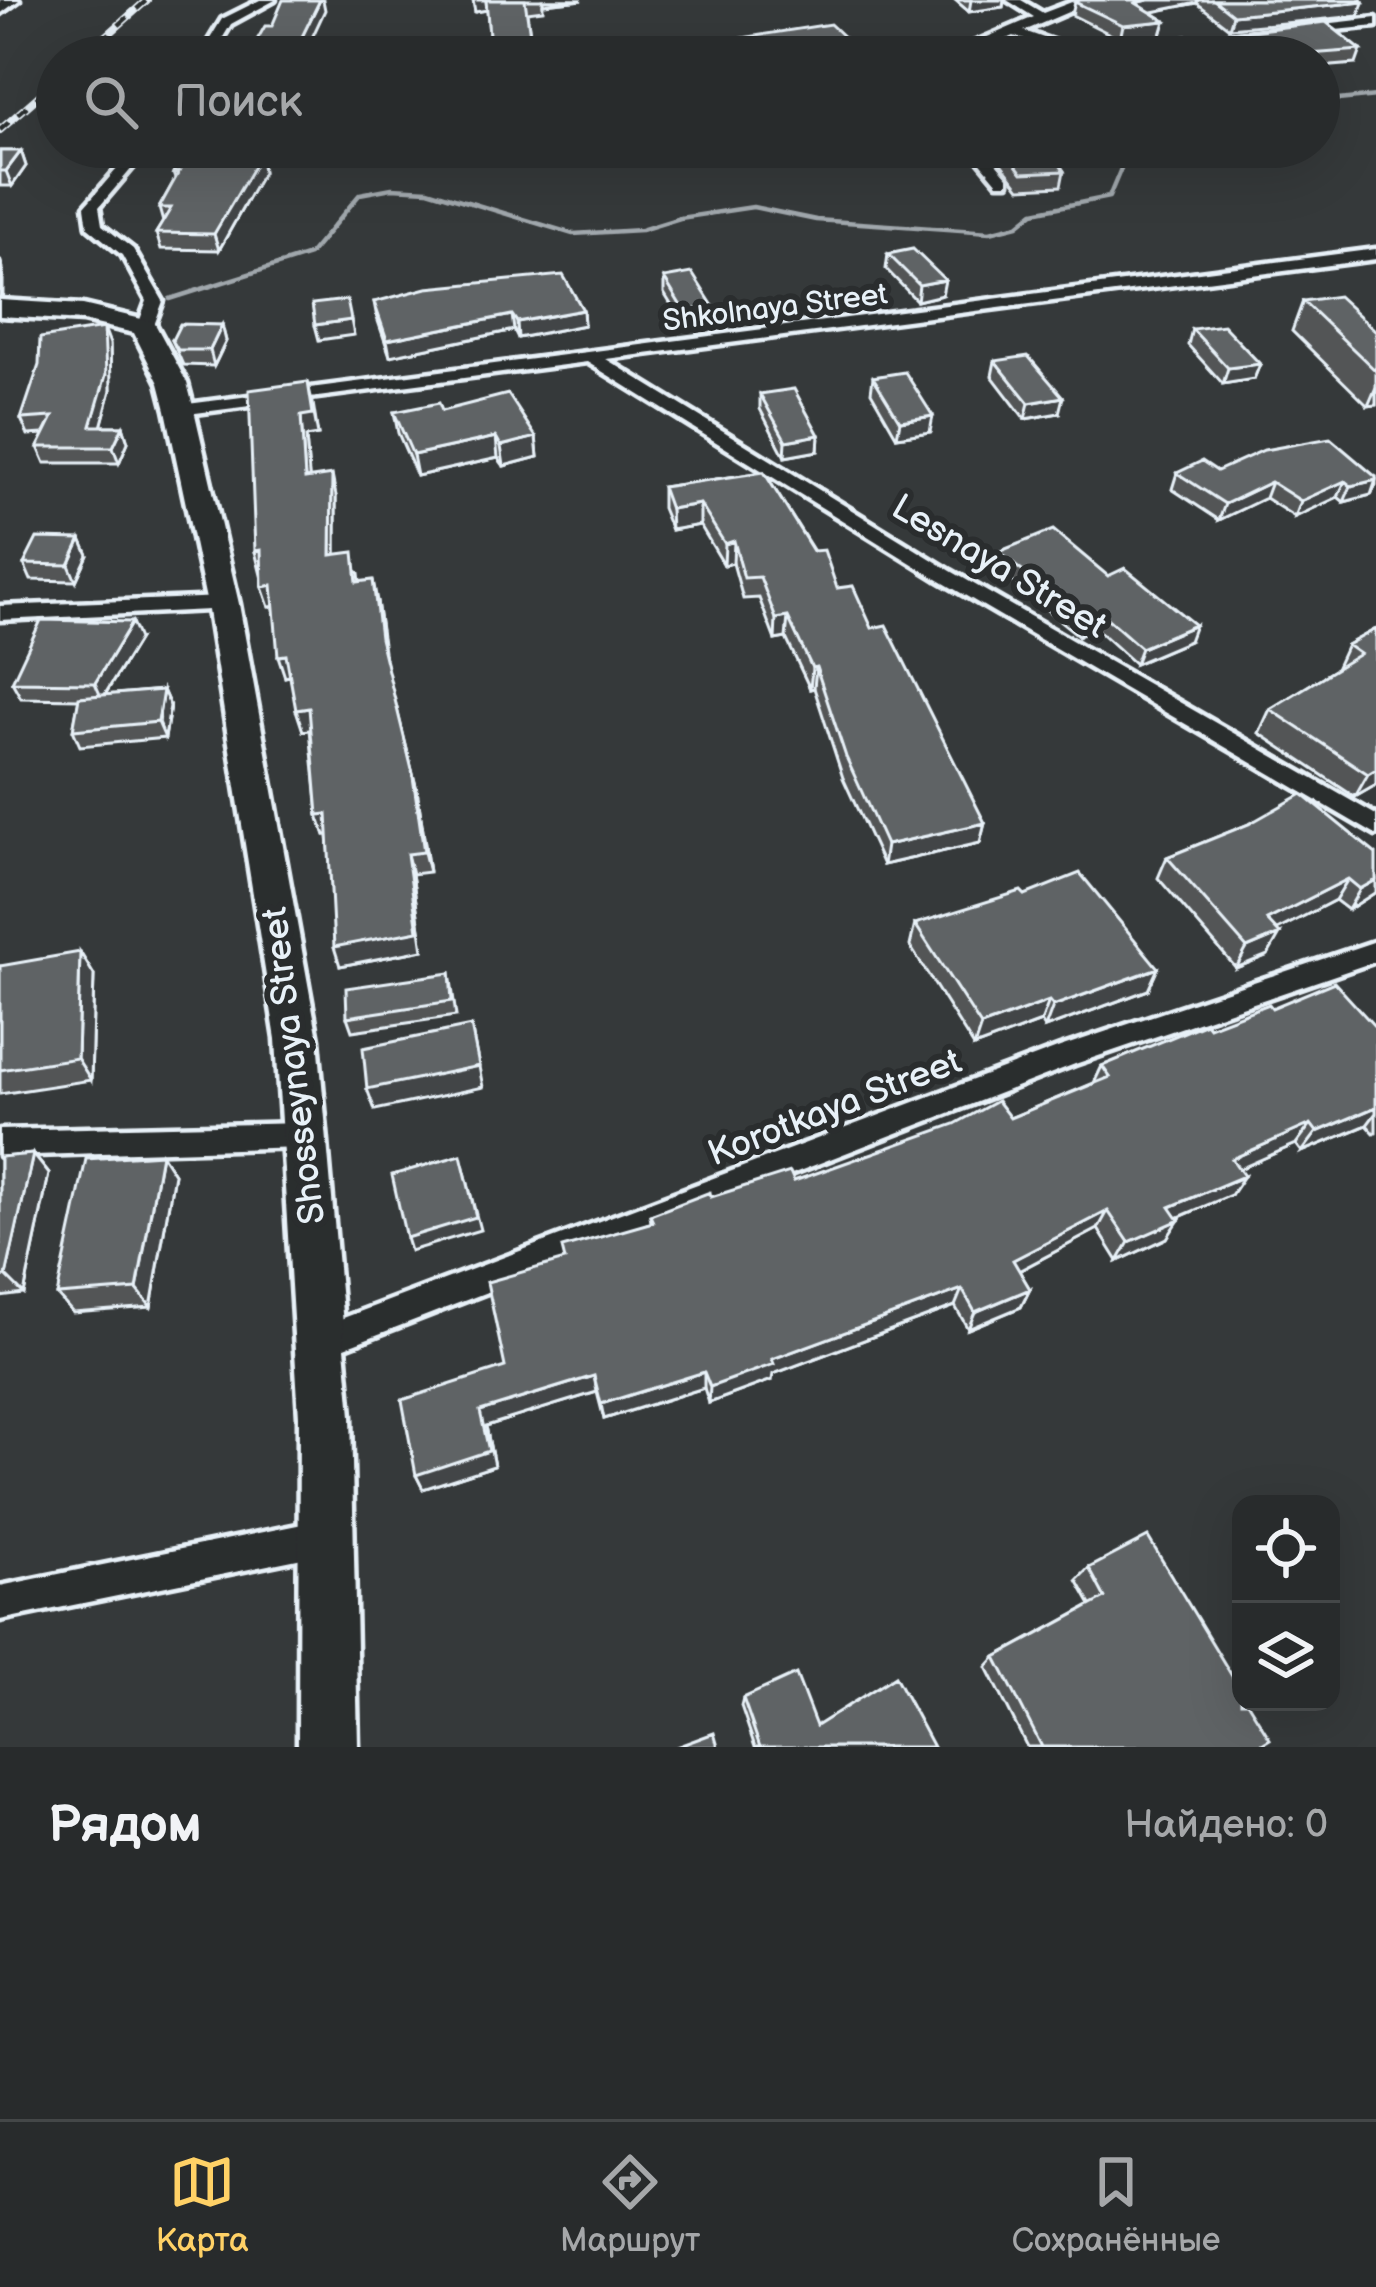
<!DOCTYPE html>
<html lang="ru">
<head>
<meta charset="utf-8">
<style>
	:root { --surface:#282b2c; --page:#303334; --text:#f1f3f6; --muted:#a5a7a9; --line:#444748; --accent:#ffd166 }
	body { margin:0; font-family:"Balsamiq Sans",sans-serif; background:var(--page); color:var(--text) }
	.controls { position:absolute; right:36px; bottom:36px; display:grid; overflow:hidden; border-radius:24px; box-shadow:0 12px 48px #0002 }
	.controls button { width:108px; height:108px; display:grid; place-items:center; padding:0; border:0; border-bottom:3px solid var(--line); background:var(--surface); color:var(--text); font:60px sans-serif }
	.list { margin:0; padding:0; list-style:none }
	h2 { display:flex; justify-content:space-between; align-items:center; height:156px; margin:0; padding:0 48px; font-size:51px }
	h2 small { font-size:39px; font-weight:400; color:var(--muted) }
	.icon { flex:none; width:66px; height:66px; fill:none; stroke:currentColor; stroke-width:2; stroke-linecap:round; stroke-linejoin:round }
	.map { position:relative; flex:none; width:1376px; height:1747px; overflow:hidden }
	.search { position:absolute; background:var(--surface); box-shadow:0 12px 48px #0002; left:36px; right:36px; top:36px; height:132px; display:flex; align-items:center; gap:30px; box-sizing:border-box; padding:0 42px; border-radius:66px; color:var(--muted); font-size:45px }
	.sheet { height:372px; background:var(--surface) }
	nav { display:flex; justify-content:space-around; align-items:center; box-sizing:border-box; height:168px; border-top:3px solid var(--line); background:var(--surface); font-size:33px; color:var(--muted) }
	nav a { display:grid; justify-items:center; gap:6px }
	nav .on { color:var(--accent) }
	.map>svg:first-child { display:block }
</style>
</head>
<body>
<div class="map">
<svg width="1376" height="1747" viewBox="0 0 1376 1747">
	<rect width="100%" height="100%" fill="#35393a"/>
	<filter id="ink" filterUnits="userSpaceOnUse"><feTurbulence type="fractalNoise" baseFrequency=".00833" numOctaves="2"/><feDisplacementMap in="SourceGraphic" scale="24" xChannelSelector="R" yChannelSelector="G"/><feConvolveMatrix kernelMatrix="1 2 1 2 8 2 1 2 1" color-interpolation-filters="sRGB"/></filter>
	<g filter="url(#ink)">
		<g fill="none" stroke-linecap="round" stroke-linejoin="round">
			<path stroke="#a0a7ac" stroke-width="4.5" d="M1319 102 1376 96
				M170 299 309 255 360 194 392 188 428 190 573 234 641 230 680 218 753 207 816 220 990 232 1018 225 1034 212 1109 197 1130 147"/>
			<defs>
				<path id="street" d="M260 0H275L231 24 211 57H199L222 19Z
					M1007 0H1021L1043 13 1077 0H1096L1024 31 1072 48 1130 42 1136 46 1071 56 1014 36 970 54 941 57 1034 17Z
					M1376 18V26L1165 47 1159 43Z
					M136 147H150L99 207 102 225 133 249 163 301 153 328 145 333 137 328 147 301 122 255 88 227 85 206Z
					M968 147H982L1008 177V183H998Z
					M1376 249V259L606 359 951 571 1376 815V835L937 579 587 362 180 415 171 410 180 405Z
					M223 597 233 604 230 609 0 620V606Z
					M1376 941V961L1075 1064 322 1356 311 1352 307 1341 311 1330 322 1326 1060 1047Z
					M303 1123 313 1126 317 1135 313 1144 303 1147 0 1156V1130Z
					M327 1519 339 1524 344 1536 339 1548 327 1553 0 1620V1586Z"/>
				<path id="primary" d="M0 0H19L0 14Z
					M0 300 83 305 154 322 187 383 194 410 239 604 318 1039 351 1416 358 1747H298L299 1416 276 1039 207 604 166 410 159 383 134 333 83 321 0 316Z"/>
			</defs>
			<use href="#street" stroke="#e8f1f8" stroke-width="9"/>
			<use href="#primary" stroke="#e8f1f8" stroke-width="9"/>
			<use href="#street" fill="#2a2d2e" fill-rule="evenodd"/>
			<use href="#primary" fill="#2a2d2e" fill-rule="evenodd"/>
			<defs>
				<path id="rail" d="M83 57 147 0
					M0 130 57 80"/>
			</defs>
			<use href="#rail" stroke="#e8f1f8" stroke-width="8"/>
			<use href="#rail" stroke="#2a2d2e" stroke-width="4.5" stroke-dasharray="12" stroke-linecap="butt"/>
		</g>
		<path fill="#525557" stroke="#e8f1f8" stroke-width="3" d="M473 0H582L543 4V10L527 12 533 56 647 53 846 54 833 57H449L448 47 490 46 487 10 475 12Z
			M955 0H1004L1003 7 969 12Z
			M1080 0H1361L1359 16 1229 28 1197 3 1151 12 1165 21 1161 35 1120 39 1072 15 1075 2Z
			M1242 32 1361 50 1356 64 1319 67V57H1250L1239 46Z
			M1100 44 1220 57H1098Z
			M185 147H269L262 164 263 172 219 250 161 249 156 233 163 222 159 208 175 179 173 173Z
			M988 147H1045L1064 171 1061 186 1020 188Z
			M0 151H21L26 166 12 186H0Z
			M888 254 942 295 917 301 886 269Z
			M664 278 713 306V322L684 326 664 293Z
			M1303 301 1376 331V405L1368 406 1292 331Z
			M374 302 583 310 584 325 518 338 514 330 390 356 377 318Z
			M222 325 226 341 214 366 183 365 172 340Z
			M1192 329 1260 364 1254 379 1223 384 1188 345Z
			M110 344 111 390 101 426H123L128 442 119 463H45L38 447 45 434 28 435 21 419Z
			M995 361 1059 413 1025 419 992 376Z
			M873 377 930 432 897 437 871 392Z
			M760 394 819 435 818 451 785 457 760 409Z
			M313 403 318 435 306 437 309 478 336 496V555L359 573 360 582 377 601 384 656 417 790 429 872 412 874 423 950 340 966 328 835H325L318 815 310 729 303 731 290 676 285 677 274 607H269L255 551Z
			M442 411 536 437 538 457 504 466 498 458 417 476 398 433 394 412Z
			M1217 471 1376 477V485L1371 495 1344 502 1338 497 1295 517 1265 498 1219 520 1172 489 1177 473Z
			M764 472 837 588 872 628 985 823 980 843 883 865 843 778 814 688 810 689 786 638 775 640 759 598 743 599 733 563 724 565 700 525 671 530 662 508V487Z
			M81 539 88 555 76 581 31 580 24 564Z
			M998 552 1189 641 1135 664 1095 628 1079 636 995 568Z
			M1376 629V785L1355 797 1259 733 1270 709 1336 669 1347 645Z
			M139 639 105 695 163 690 170 706 165 738 80 746 73 730 79 699 21 698 12 682Z
			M1249 824 1376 892 1348 910 1335 900 1276 930 1268 955 1236 968 1158 878 1167 857Z
			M1025 895 1158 968 1148 990 1045 1028 1041 1022 974 1047 910 946 915 924Z
			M0 966 94 975 91 1080 0 1094Z
			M450 973 456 1016 352 1031 347 1017Z
			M1272 1008 1376 1028V1132L1374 1133 1367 1125 1302 1152 1296 1144 1239 1169 1231 1195 1177 1218 1167 1238 1118 1261 1098 1229 1019 1271 1030 1289 1021 1307 968 1329 955 1306 773 1374 772 1380 709 1403 704 1388 604 1419 597 1392 486 1426 494 1466 423 1489 416 1475 505 1367 564 1260 651 1222 650 1215 711 1197 794 1181 1010 1118 1094 1083 1102 1066 1209 1027Z
			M33 1154 49 1174 24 1294 0 1297V1157Z
			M161 1154 174 1174 151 1307 73 1313 57 1295Z
			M1089 1568 1257 1747H1027L987 1667 996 1657 1091 1605 1077 1580Z
			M743 1698 816 1726 933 1747H755L741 1706Z"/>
		<path fill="#424547" stroke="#e8f1f8" stroke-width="3" d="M320 0H323L325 10 303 57H292Z
			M473 0H486L487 10 475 12Z
			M543 0H582L543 4Z
			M971 0H1004L1003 7 969 12Z
			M1148 0H1198L1197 3 1133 16 1136 3Z
			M1363 2 1359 16 1229 28 1233 15Z
			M1165 21 1161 35 1120 39 1123 25Z
			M847 40 846 54 833 57H811L812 50Z
			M258 147H269L262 164 263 172 219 250 214 234Z
			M21 151 26 166 12 186 6 171Z
			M0 259 3 268V296H0Z
			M945 280 942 295 917 301 919 285Z
			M713 306V322L684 326V311Z
			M583 310 584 325 518 338 517 322Z
			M512 315 514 330 390 356 387 340Z
			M351 320 354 335 319 340 315 325Z
			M222 325 226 341 214 366 210 350Z
			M104 328 110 344 111 390 97 442 91 426Z
			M1260 364 1254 379 1223 384 1228 368Z
			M308 382 318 435 306 437 311 500 305 479 301 416Z
			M1376 387V405L1368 406Z
			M1063 397 1059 413 1025 419 1029 403Z
			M933 416 930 432 897 437 900 421Z
			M123 426 128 442 119 463 113 447Z
			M819 435 818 451 785 457 786 441Z
			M496 437 498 458 417 476 413 455Z
			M536 437 538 457 504 466 501 446Z
			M332 475 336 496V576L331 555Z
			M1376 480 1371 495 1344 502 1351 486Z
			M1345 481 1338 497 1295 517 1301 501Z
			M1271 482 1265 498 1219 520 1225 504Z
			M700 504V525L671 530 670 509Z
			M81 539 88 555 76 581 69 565Z
			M734 541 733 563 724 565 725 544Z
			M373 580 377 601 385 659 380 638Z
			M272 585 278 606 269 607 262 587Z
			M1100 612 1095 628 1079 636 1084 620Z
			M788 617 786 638 775 640 776 619Z
			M132 622 139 639 102 699 95 683Z
			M1195 625 1189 641 1135 664 1141 648Z
			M286 655 293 675 285 677 278 656Z
			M816 667 814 688 810 689 812 668Z
			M163 690 170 706 165 738 158 722Z
			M309 708 315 729 303 731 296 710Z
			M1376 769V785L1355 797 1368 774Z
			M412 770 417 790 429 872 424 852Z
			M327 814 333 834 325 835 318 815Z
			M985 823 980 843 883 865 886 845Z
			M407 854 412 874 423 950 340 966 334 947Z
			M1348 879 1335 900 1256 941 1267 920Z
			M1376 880V892L1348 910 1360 889Z
			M1280 934 1268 955 1236 968 1247 948Z
			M80 952 94 975 91 1080 77 1058Z
			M1158 968 1148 990 1045 1028 1053 1006Z
			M1049 1001 1041 1022 974 1047 981 1026Z
			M471 1026 483 1087 375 1110 367 1089Z
			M1376 1107V1113L1367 1125 1302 1152 1317 1132Z
			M1311 1124 1296 1144 1219 1178 1232 1159Z
			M33 1154 49 1174 24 1294 6 1276Z
			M161 1154 174 1174 151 1307 137 1289Z
			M464 1168 480 1230 410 1251 406 1238Z
			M1244 1176 1231 1195 1158 1226 1170 1207Z
			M1108 1211 1098 1229 1005 1278 1013 1260Z
			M1179 1220 1167 1238 1118 1261 1129 1242Z
			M962 1289 955 1306 773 1374 772 1380 709 1403 710 1387 772 1359Z
			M1030 1289 1021 1307 968 1329 975 1312Z
			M704 1372V1388L604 1419 601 1404Z
			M594 1376 597 1392 486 1426 494 1466 423 1489 416 1475 480 1411Z"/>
		<path fill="#5f6365" stroke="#e8f1f8" stroke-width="3" d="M283 0H320L292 57H242L247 47H253L265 26H272Z
			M486 0H525L533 56 645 48 647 53 830 24 847 40 812 50 813 57H451L448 47 490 46Z
			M1080 0H1148L1136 3 1165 21 1123 25 1075 2Z
			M1214 0H1361L1363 2 1233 15Z
			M1326 22 1361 50 1270 57 1242 32Z
			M1187 36 1220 57H1112L1100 44Z
			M185 147H258L254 156H260L214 234 156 233 171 208H159L179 172 173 173Z
			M1002 147H1045L1054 155 1064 171 1022 173Z
			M0 151H21L6 171H0Z
			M913 249 945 280 919 285 888 254Z
			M692 273 713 306 684 311 664 278Z
			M563 275 583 310 517 322 512 315 387 340 374 302 427 288Z
			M1338 296 1376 331V371L1303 301Z
			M347 300 351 320 315 325 312 304Z
			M180 324 222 325 210 350H178L172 340Z
			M1223 325 1260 364 1228 368 1192 329Z
			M104 328 106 375 91 426H123L113 447H38L53 417 21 419 39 365 40 338Z
			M1028 356 1063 397 1029 403 995 361Z
			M905 372 933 416 900 421 873 377Z
			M308 382 313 414 301 416 305 479 332 475 331 555 354 552 357 582 373 580 380 638 412 770 424 852 407 854 418 931 334 947 327 814 318 815 309 708 296 710 286 655 278 656 272 585 262 587 261 550 255 551 249 390Z
			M794 389 819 435 786 441 760 394Z
			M508 394 536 437 501 446 496 437 413 455 394 412 439 403 442 411Z
			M1330 438 1376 477V480L1351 486 1345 481 1301 501 1271 482 1225 504 1177 473 1202 461 1217 471 1264 450Z
			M764 472 813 551 824 550 837 588 853 586 872 628 886 625 985 823 886 845 846 757 816 667 812 668 788 617 776 619 760 577 744 578 734 541 725 544 700 504 670 509 662 487Z
			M1053 530 1108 576 1125 568 1195 625 1141 648 1100 612 1084 620 998 552Z
			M37 538 81 539 69 565 24 564Z
			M41 620 132 622 95 683 12 682Z
			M1376 629V769L1368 774 1270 709 1360 654 1347 645Z
			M163 690 158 722 73 730 79 697Z
			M1302 794 1376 854V880L1360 889 1348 879 1267 920 1280 934 1247 948 1167 857 1249 824Z
			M1080 873 1158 968 1053 1006 1049 1001 981 1026 915 924 1021 891 1025 895Z
			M80 952 77 1058 0 1070V966Z
			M450 973 452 1001 347 1017 346 988Z
			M1334 982 1376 1028V1107L1317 1132 1311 1124 1232 1159 1244 1176 1170 1207 1179 1220 1129 1242 1108 1211 1013 1260 1030 1289 975 1312 962 1289 772 1359 774 1364 710 1387 704 1372 601 1404 594 1376 480 1411 489 1451 416 1475 402 1400 505 1367 487 1282 565 1260 562 1248 653 1222 650 1215 710 1192 711 1197 790 1172 794 1181 955 1124 997 1101 1010 1118 1110 1077 1102 1066 1206 1023 1209 1027 1269 1004 1272 1008Z
			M471 1026 479 1066 367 1089 363 1048Z
			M33 1154 6 1276 0 1277V1157Z
			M161 1154 137 1289 57 1295 86 1159Z
			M461 1155 476 1217 406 1238 392 1175Z
			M1148 1537 1241 1691V1702H1247L1270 1739 1257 1747H1042L996 1657 1105 1598 1089 1568Z
			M796 1674 816 1726 895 1676 933 1747H760L743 1698Z
			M714 1733 718 1747H676Z"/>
	</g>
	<g text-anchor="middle" stroke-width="12" stroke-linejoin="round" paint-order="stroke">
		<g font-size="30" fill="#e8f1f8" stroke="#2a2d2e">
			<text transform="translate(775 307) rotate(-7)" y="10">Shkolnaya Street</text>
		</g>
		<g font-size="36" fill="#e8f1f8" stroke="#2a2d2e">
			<text transform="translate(1000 565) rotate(31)" y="13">Lesnaya Street</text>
			<text transform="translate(292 1066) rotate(-97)" y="13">Shosseynaya Street</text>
			<text transform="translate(834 1106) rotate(-21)" y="13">Korotkaya Street</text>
		</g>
	</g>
</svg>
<div class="controls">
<button><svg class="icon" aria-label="locate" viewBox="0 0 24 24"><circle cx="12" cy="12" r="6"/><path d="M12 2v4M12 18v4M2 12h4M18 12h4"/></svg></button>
<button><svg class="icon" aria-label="layers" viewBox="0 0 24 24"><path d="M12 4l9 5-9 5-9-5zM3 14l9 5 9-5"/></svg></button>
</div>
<div class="search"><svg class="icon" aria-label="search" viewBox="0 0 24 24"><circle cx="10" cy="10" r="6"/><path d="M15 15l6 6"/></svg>Поиск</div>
</div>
<section class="sheet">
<h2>Рядом<small>Найдено: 0</small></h2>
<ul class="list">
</ul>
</section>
<nav>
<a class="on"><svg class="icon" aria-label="map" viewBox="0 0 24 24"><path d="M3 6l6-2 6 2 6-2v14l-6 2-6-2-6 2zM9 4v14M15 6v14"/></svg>Карта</a>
<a><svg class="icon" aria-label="directions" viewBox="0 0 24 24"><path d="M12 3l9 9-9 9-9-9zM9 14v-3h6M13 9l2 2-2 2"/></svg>Маршрут</a>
<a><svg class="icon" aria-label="saved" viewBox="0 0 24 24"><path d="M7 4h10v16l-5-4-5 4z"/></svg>Сохранённые</a>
</nav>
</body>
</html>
